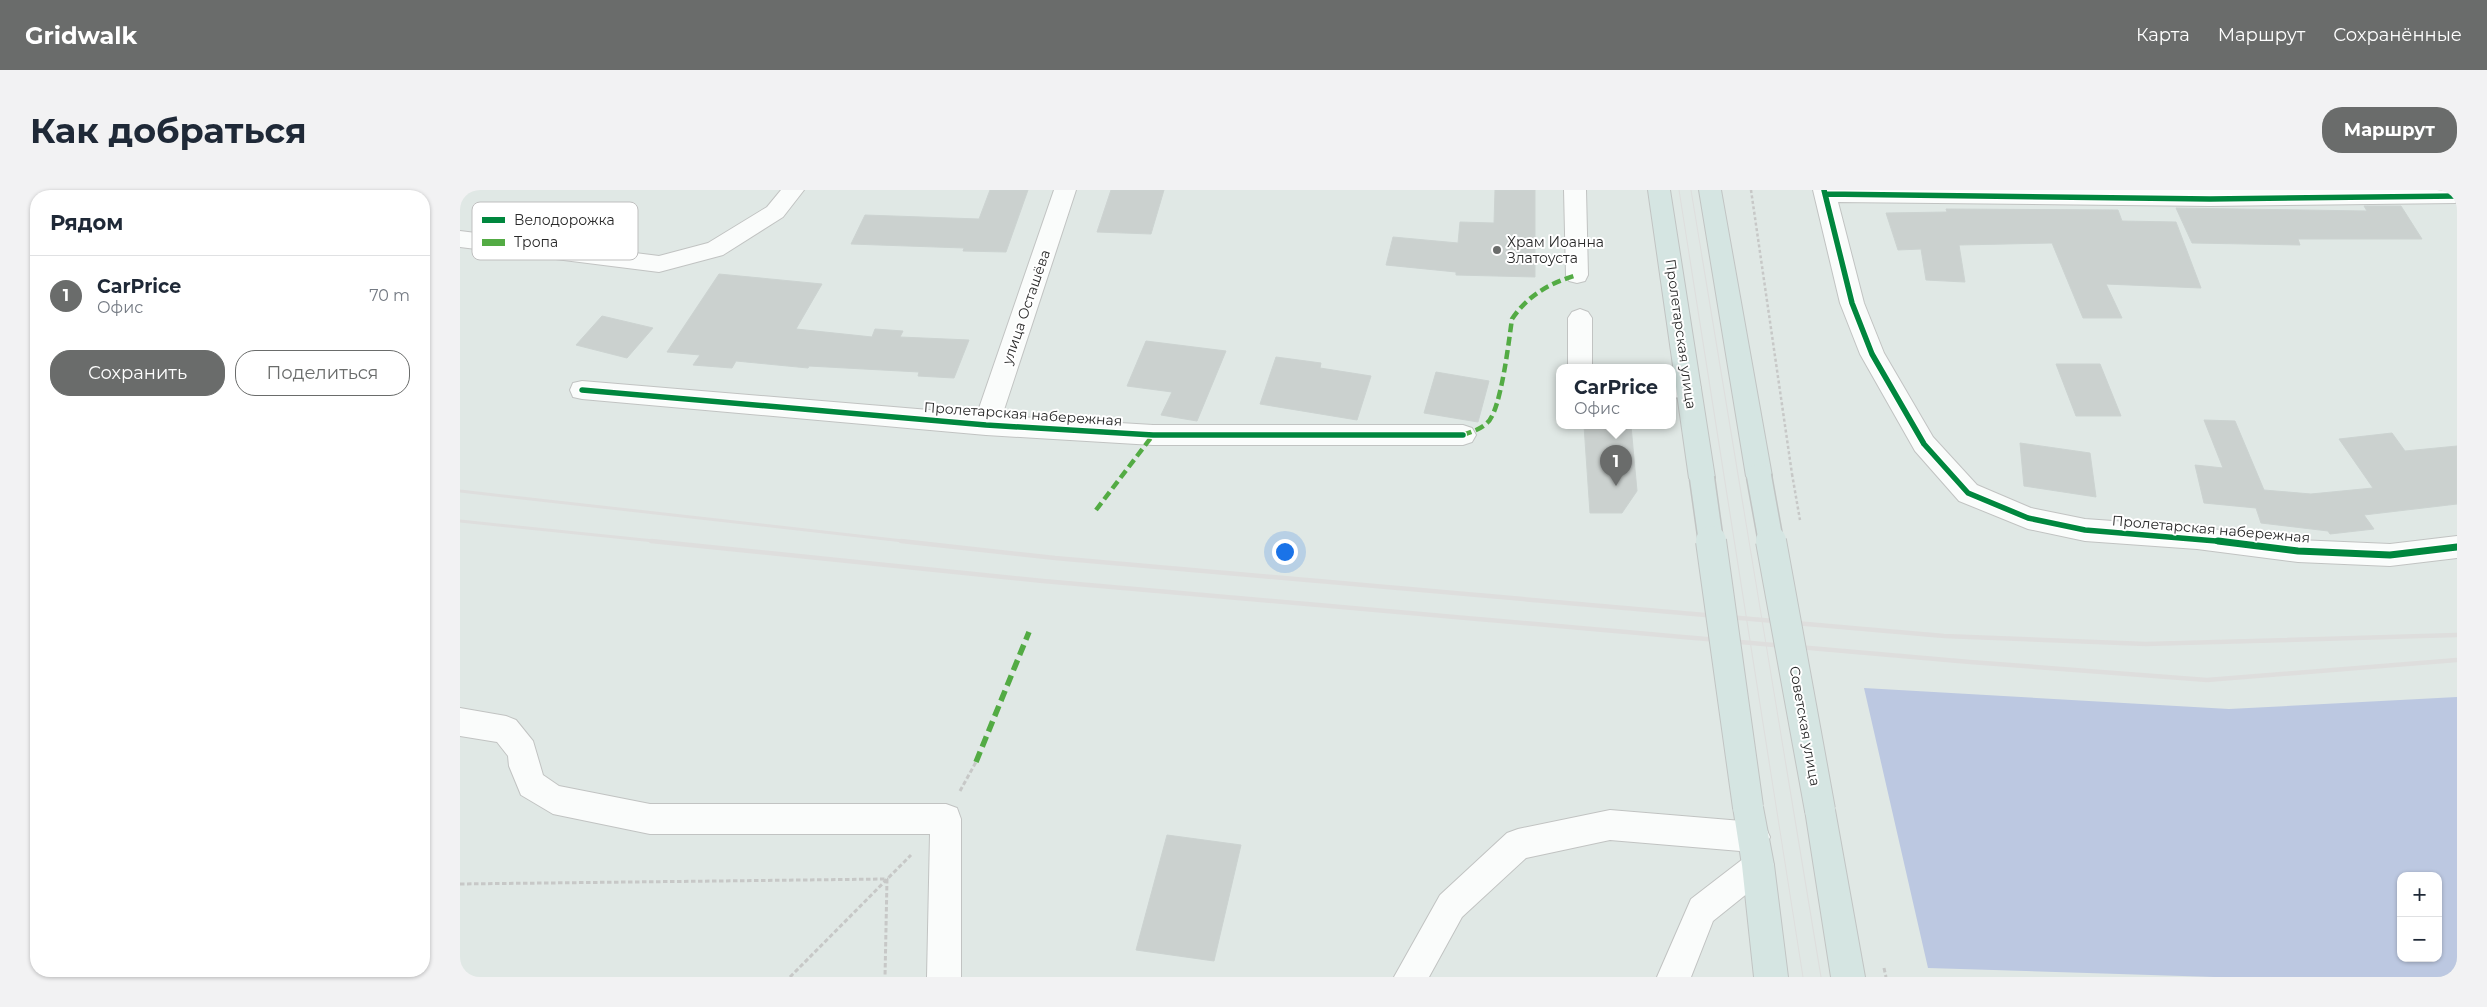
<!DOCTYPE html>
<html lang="ru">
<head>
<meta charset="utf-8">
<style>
	:root { --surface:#fff; --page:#f2f2f3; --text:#1f2937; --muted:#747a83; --line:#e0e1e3; --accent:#6a6c6b }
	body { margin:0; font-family:Montserrat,sans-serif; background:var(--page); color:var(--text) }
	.controls { position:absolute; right:15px; bottom:15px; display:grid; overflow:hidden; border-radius:10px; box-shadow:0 1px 4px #0004 }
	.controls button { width:45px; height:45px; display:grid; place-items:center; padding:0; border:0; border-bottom:1px solid var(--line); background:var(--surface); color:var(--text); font:25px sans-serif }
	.you { position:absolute; left:824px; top:361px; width:18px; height:18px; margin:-12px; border:4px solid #fff; border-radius:50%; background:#1a73e8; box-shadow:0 0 0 8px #1a73e833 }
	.badge { display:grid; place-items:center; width:32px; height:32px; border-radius:50%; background:var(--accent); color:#fff; font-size:16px; font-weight:700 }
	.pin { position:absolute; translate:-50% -41px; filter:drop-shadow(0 1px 2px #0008) }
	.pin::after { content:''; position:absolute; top:26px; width:18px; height:15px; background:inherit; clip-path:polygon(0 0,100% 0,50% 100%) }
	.popup { position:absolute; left:1096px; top:174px; width:120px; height:65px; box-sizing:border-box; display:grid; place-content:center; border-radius:10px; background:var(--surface); filter:drop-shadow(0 1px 4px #0005); font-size:16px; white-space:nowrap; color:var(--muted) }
	.popup b { font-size:19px; color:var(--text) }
	.popup::after { content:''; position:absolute; left:50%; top:100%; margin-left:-10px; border:10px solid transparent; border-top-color:var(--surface) }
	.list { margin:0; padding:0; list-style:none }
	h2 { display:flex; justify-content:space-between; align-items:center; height:65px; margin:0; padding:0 20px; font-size:21px }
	h2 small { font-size:16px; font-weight:400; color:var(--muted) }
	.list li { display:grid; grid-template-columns:32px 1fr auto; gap:15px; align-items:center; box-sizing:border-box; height:80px; padding:0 20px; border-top:1px solid var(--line) }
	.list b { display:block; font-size:19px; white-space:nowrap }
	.list p { margin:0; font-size:16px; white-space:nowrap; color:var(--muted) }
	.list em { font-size:16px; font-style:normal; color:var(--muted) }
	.actions { display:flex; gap:10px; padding:15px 20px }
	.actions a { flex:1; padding:11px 0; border:1px solid var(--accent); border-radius:20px; text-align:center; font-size:18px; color:var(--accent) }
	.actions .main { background:var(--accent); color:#fff }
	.map { position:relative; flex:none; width:1997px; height:787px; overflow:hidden; border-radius:20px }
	header { display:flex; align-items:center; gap:30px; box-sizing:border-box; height:70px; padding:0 25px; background:var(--accent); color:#fff }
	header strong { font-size:24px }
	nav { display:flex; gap:28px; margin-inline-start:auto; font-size:18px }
	.intro { display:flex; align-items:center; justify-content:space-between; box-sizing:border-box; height:120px; padding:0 30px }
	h1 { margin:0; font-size:35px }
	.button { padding:12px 22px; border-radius:20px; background:var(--accent); color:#fff; font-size:18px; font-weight:700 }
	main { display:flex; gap:30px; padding:0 30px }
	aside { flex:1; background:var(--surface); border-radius:20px; box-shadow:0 1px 4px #0004 }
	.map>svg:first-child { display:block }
</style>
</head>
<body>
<header>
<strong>Gridwalk</strong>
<nav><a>Карта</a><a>Маршрут</a><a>Сохранённые</a></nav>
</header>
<div class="intro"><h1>Как добраться</h1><a class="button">Маршрут</a></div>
<main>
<aside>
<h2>Рядом<small></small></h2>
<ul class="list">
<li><span class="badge">1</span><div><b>CarPrice</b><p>Офис</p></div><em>70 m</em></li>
</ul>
<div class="actions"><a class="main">Сохранить</a><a>Поделиться</a></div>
</aside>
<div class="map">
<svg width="1997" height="787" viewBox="0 0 1997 787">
	<rect width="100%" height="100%" fill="#e0e8e5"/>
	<path fill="#bcc8e1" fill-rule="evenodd" d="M1404 498 1769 519 1997 507V787H1754L1468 778ZM1941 686H1978V768H1941Z"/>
	<path fill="#cbd1cf" stroke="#ccd3d1" d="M530 0H568L546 62 503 61 504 58 391 54 405 25 519 29Z
		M651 0H704L691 44 637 42Z
		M1035 0H1075V87L996 85V82L926 75 933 47 998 53 1000 32 1034 33Z
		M1904 16H1941L1962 49H1838L1840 55 1732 53 1716 18 1907 21Z
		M1486 19 1658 20 1662 31 1716 32 1741 98 1646 94 1662 128H1623L1592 53 1499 55 1505 92 1466 90 1461 59 1438 60 1426 23 1487 22Z
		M259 84 362 94 336 139 412 147 415 139 443 141 440 147 509 150 494 188 458 186 459 182 349 176 348 178 276 171 272 178 233 175 240 165 207 162Z
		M142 126 193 138 167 168 116 155Z
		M686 151 766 161 737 231 701 225 712 202 667 196Z
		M816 167 861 173 860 178 911 186 897 230 800 214Z
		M1596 174H1640L1661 226H1616Z
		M976 182 1029 191 1018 232 964 223Z
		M1744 230 1775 231 1804 300 1851 304 1913 298 1879 249 1932 243 1945 261 1997 256V314L1904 325 1914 339 1870 344 1868 341 1801 333 1796 318 1744 313 1735 275 1763 278Z
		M1124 236H1171L1177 301 1162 323H1130Z
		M1560 253 1630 263 1636 307 1564 296Z
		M707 645 781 655 754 771 676 760Z"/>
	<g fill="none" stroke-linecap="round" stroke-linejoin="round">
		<defs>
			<path id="minor" d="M321 0H344L323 27 263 65 199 82 0 57V41L199 66 248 53 307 17Z
				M594 0H616L542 226 693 235H1003L1012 238 1016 245 1012 252 1003 255H693L526 245 122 209 113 207 110 200 113 193 122 191 517 224Z
				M1104 0H1126L1128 85 1125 91 1117 93 1109 91 1106 85Z
				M1353 0H1997V13L1750 16 1378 12 1404 113 1424 163 1473 247 1517 295 1571 318 1625 329 1737 337 1838 350 1930 354 1997 346V368L1930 376 1838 372 1737 359 1625 351 1568 339 1499 311 1455 261 1400 164 1380 113Z
				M1120 119 1128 122 1132 128V177H1108V128L1112 122Z
				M1229 189 1238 191 1241 198 1238 205 1212 208V190Z
				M0 518 46 526 56 530 73 551 83 585 99 596 190 614H486L497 618 501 629V787H467L470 644H190L93 624 61 605 49 576 48 566 37 552 0 546Z
				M1150 620 1294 632 1305 636 1310 647 1305 658 1300 660 1309 664 1314 675 1309 686 1253 731 1231 787H1197L1231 709 1292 662 1150 650 1066 668 1002 727 969 787H934L980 705 1047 643 1058 639Z"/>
			<path id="major" d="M1188 0H1210L1255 288 1251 295 1242 298 1233 295 1229 288Z
				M1239 0H1261L1312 286 1308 293 1299 296 1290 293 1286 286Z
				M1288 602 1299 607 1303 617 1314 675 1328 787H1294L1282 675 1273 617 1277 607Z
				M1360 605 1371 610 1375 620 1405 787H1371L1345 620 1349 610Z"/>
		</defs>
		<use href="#minor" stroke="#c1c3c2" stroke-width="2"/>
		<use href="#major" stroke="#c1c4c3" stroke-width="2"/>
		<path stroke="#c7c8c7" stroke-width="2.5" stroke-dasharray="3 2.5" stroke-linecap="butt" d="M1291 0 1332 284"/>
		<path stroke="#c7c8c7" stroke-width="3" stroke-dasharray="4.5 2.5" stroke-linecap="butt" d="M500 601 516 572
			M0 694 427 689 425 787
			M1424 778 1426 787
			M330 787 451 665"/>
		<use href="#minor" fill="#fafcfb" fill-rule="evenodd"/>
		<use href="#major" fill="#d5e5e2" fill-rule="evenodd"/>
		<path stroke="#dededd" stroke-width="1" d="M1219 0 1343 787
			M1231 0 1361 787"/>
		<path stroke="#dededd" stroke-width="3" d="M0 301 452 352
			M0 331 204 352"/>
		<path stroke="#dededd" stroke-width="4.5" d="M191 351 583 391 1510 472 1747 490 1997 470
			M441 351 595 368 1484 446 1686 454 1997 445"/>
		<defs>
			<path id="major-bridge-far1" d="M1299 286 1311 352
				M1242 288 1251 352"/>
			<path id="major-bridge" d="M1251 351 1288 617
				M1311 351 1360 620"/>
		</defs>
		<use href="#major-bridge-far1" stroke="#c1c4c3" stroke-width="27" stroke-linecap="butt"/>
		<use href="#major-bridge" stroke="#c1c4c3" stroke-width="32" stroke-linecap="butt"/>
		<path stroke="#c7c8c7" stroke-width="2.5" stroke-dasharray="3 2.5" stroke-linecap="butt" d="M1332 284 1340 330"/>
		<use href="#major-bridge-far1" stroke="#d5e5e2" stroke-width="24"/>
		<use href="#major-bridge" stroke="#d5e5e2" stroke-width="30"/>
		<path stroke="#53ab44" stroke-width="4.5" stroke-dasharray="9 4.5" stroke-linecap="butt" d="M1003 245C1011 242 1021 239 1027 233 1041 222 1049 149 1052 129 1068 105 1090 93 1117 85
			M636 320 693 245"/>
		<path stroke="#53ab44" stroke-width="5.5" stroke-dasharray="11 5.5" stroke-linecap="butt" d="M516 572 569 442"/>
		<defs>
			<path id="cycleway-far1" d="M1364 0 1392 113 1412 164 1464 254 1508 303 1568 328 1625 340 1768 352
				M1365 4 1750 9 1997 6
				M122 200 526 235 693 245H1003"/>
			<path id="cycleway" d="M1758 351 1838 361 1930 365 1997 357"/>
		</defs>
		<use href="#cycleway-far1" stroke="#fff" stroke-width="8"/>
		<use href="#cycleway" stroke="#fff" stroke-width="10"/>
		<use href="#cycleway-far1" stroke="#00873e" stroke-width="5.5"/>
		<use href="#cycleway" stroke="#00873e" stroke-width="7"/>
	</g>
	<circle fill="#6a6c6b" stroke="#fff" stroke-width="2" cx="1037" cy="60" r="5"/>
	<g text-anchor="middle" stroke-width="4" stroke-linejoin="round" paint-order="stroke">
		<g font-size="14" fill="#2a2a2a" stroke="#fff" text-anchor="start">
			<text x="1047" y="57">Храм Иоанна<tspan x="1047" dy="16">Златоуста</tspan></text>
		</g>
		<g font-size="14" fill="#2a2a2a" stroke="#fff">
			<text transform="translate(566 117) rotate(-71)" y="5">улица Осташёва</text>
			<text transform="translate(1221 144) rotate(82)" y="5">Пролетарская улица</text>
			<text transform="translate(563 224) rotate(4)" y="5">Пролетарская набережная</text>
			<text transform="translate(1751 339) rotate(5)" y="5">Пролетарская набережная</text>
			<text transform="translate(1345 536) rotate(80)" y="5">Советская улица</text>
		</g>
	</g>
	<rect x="12" y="12" width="166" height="58" rx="8" fill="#fff" stroke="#bfbfbf" stroke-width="1"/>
	<rect x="22" y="27" width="23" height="6" fill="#00873e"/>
	<rect x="22" y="49" width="23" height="7" fill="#53ab44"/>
	<g font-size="14" fill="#2a2a2a">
		<text x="54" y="35">Велодорожка</text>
		<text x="54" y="57">Тропа</text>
	</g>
</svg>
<div class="controls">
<button>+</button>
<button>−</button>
</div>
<div class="you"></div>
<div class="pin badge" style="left:1156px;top:296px">1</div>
<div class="popup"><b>CarPrice</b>Офис</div>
</div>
</main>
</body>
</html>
